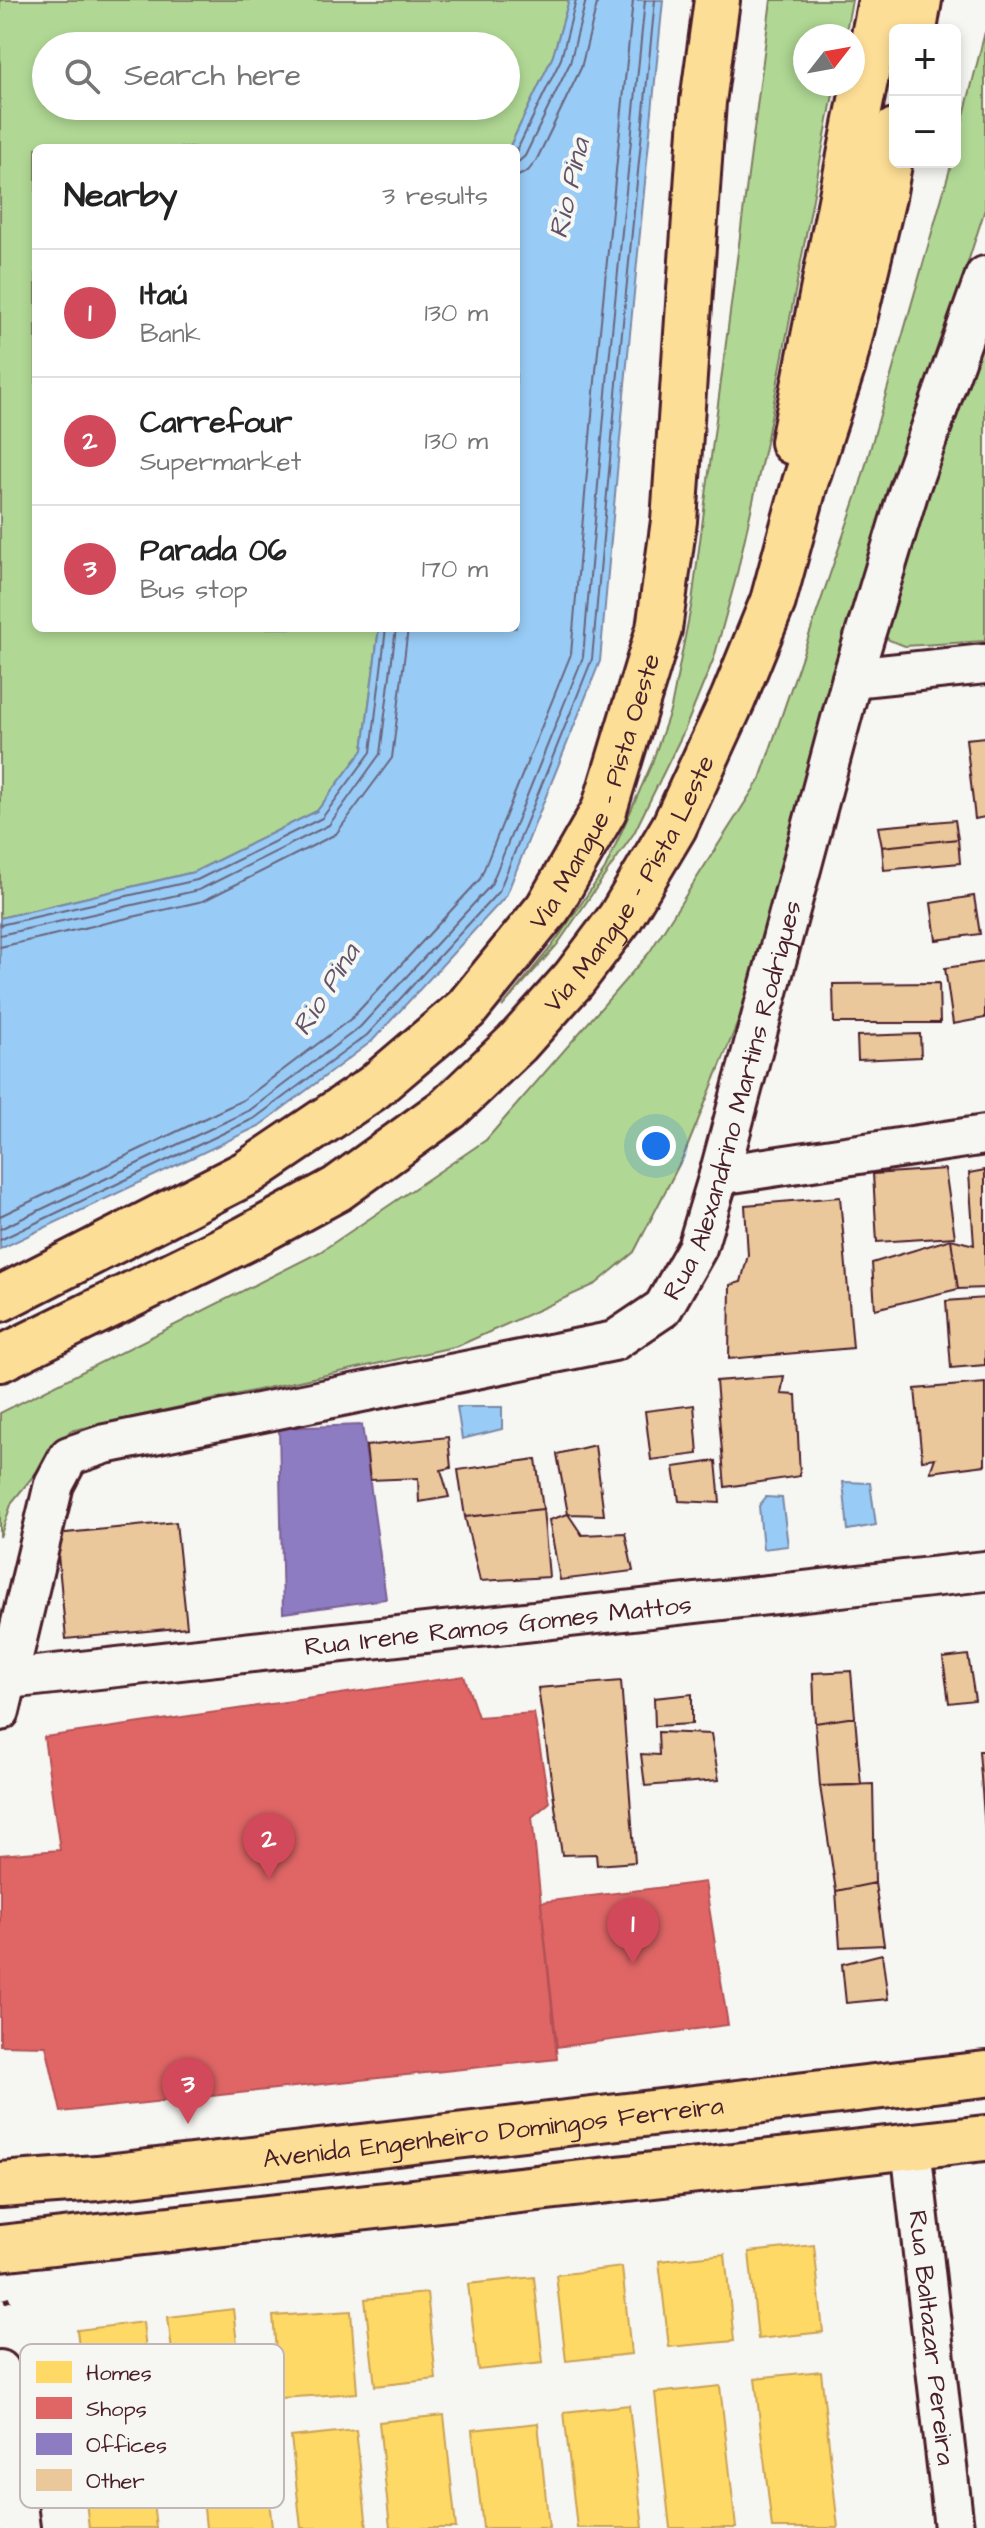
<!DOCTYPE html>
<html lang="en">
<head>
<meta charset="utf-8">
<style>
	:root { --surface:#fff; --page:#f2f2f2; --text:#222; --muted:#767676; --line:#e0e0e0; --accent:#d1495b }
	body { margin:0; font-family:"Architects Daughter",sans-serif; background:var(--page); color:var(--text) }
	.controls { position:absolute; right:24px; top:24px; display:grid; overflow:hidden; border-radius:12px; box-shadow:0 4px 12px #0003 }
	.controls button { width:72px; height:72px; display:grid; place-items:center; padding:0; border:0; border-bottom:2px solid var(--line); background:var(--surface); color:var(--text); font:40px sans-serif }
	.compass { position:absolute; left:793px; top:24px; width:72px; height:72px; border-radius:50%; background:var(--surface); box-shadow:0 4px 12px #0003; rotate:59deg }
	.you { position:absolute; left:656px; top:1146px; width:28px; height:28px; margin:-20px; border:6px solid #fff; border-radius:50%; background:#1a73e8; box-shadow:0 0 0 12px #1a73e833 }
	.badge { display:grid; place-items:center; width:52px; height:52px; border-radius:50%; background:var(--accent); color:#fff; font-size:26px; font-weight:700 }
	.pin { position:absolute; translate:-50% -66px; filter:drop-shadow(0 2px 4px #0008) }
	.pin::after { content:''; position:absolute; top:42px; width:28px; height:24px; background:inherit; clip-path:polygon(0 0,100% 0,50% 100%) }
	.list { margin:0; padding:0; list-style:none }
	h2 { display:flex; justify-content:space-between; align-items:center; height:104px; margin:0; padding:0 32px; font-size:34px }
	h2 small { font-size:26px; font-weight:400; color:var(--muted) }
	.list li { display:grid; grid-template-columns:52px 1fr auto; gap:24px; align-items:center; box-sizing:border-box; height:128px; padding:0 32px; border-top:2px solid var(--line) }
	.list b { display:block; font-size:30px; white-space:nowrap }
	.list p { margin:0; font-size:26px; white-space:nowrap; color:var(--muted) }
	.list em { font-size:26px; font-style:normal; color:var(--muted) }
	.icon { flex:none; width:44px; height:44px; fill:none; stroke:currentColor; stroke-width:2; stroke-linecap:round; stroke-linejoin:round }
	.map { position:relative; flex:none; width:985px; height:2528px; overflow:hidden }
	.search { position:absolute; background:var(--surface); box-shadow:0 4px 12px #0003; left:32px; top:32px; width:488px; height:88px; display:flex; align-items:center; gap:20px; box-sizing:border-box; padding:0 28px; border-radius:44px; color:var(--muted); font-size:30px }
	.panel { position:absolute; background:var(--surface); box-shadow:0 4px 12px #0003; left:32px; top:144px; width:488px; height:488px; border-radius:12px }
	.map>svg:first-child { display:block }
</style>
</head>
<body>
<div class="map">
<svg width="985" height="2528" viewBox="0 0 985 2528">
	<rect width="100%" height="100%" fill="#f6f6f2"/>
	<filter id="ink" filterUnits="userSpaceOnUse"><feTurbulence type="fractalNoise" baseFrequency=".0125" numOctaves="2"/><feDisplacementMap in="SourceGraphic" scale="16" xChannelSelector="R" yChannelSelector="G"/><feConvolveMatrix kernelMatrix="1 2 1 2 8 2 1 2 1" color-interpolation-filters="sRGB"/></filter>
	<g filter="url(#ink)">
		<path fill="#b0d894" stroke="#7d7c60" stroke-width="2" fill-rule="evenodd" d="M0 0H569L553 56 509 148H36V628H379L363 750 317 811 194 872 0 918ZM46 46H506V106H46Z
			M771 0H852L845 36H805V84H835L767 438 736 578 714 658 684 731 634 833 557 945 502 1007 552 946 605 869 652 763 671 708 692 602Z
			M985 32V209L925 396 744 1007 684 1155 634 1252 596 1284 458 1346 70 1431 12 1502 0 1537V1413L320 1252 486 1140 649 953 760 779 858 492 952 162H955V151Z
			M985 293V641L905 646 889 640 877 626Z"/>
		<path fill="#98ccf6" stroke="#7987a5" stroke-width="2" d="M569 0H663L625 384 600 661 506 896 372 1041 259 1126 0 1249V918L194 872 317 811 363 750 379 628H516V148H509L553 56Z
			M457 1407H502V1429L462 1439Z
			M843 1482 870 1483 876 1525 848 1530Z
			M766 1497 782 1498 788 1546 763 1549 759 1506Z"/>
		<path fill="#ffd966" stroke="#c9a154" stroke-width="2" d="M814 2245 823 2332 758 2339 749 2252Z
			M725 2254 734 2341 669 2347 659 2261Z
			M622 2267 631 2354 566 2361 556 2275Z
			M534 2277 543 2363 478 2370 468 2284Z
			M427 2293 436 2379 375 2386 365 2299Z
			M233 2309 243 2396 178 2403 168 2317Z
			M351 2311 357 2393 280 2398 273 2316Z
			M143 2322 152 2409 87 2416 77 2330Z
			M821 2371 838 2528H772L755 2378Z
			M720 2386 736 2528H670L655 2393Z
			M629 2405 643 2528H577L564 2412Z
			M444 2415 456 2528H390L379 2422Z
			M538 2423 549 2528H483L472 2430Z
			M356 2430 367 2528H301L291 2437Z
			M263 2442 272 2528H206L198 2449Z
			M149 2467 156 2528H89L83 2474Z"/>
		<path fill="#e06666" stroke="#b35154" stroke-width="2" d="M464 1676 478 1717 534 1713 549 1803 532 1817 557 2059 61 2112 46 2046 0 2045V1855L60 1850 44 1737Z
			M705 1882 728 2025 557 2047 541 1902Z"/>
		<path fill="#8e7cc3" stroke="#7a6095" stroke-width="2" d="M362 1425 386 1599 283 1613 279 1428Z"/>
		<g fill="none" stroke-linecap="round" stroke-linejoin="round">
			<path stroke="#69647c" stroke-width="2" d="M516 152 561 59 576 0
				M516 164 525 156 570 63 586 0
				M516 177 528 171 536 161 581 68 598 0
				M0 925 197 880 322 818 371 752 386 628
				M0 935 199 890 329 825 380 754 396 628
				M0 947 203 901 336 834 392 758 408 628
				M0 1216 243 1100 352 1018 480 879 571 654 595 381 633 0
				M0 1229 250 1110 360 1027 491 885 583 657 607 382 645 0
				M0 1240 255 1118 367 1035 499 891 592 659 617 383 655 0"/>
		</g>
		<path fill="#eac89c" stroke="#4a1f2b" stroke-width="2" d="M985 737V817L975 819 966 739Z
			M955 820 958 839 882 847 878 827Z
			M958 839 960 863 884 870 882 847Z
			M974 896 980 934 936 940 931 903Z
			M985 962V1018L953 1024 945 968Z
			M939 983 940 1023H834L833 984Z
			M920 1034 921 1057 858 1060 857 1036Z
			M945 1169 955 1237 877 1242 873 1174Z
			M985 1170V1288L958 1289 951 1239 974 1245 969 1173Z
			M840 1197 853 1348 729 1359 730 1285 741 1282 748 1255 745 1205Z
			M951 1239 958 1289 875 1309 872 1263Z
			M985 1298V1365L951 1368 946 1301Z
			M784 1376 781 1394 796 1395 800 1476 725 1487 716 1381Z
			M985 1383V1465L930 1472 935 1458 922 1460 915 1389Z
			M694 1405 698 1454 651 1460 645 1411Z
			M448 1437 451 1468 441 1470 449 1497 419 1502 418 1478 370 1480 366 1446Z
			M595 1445 604 1515 568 1514 557 1454Z
			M536 1459 543 1509 465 1517 458 1470Z
			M716 1461 720 1503 679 1501 674 1467Z
			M543 1509 549 1577 480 1581 465 1517Z
			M568 1514 582 1535 625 1533 633 1571 560 1580 549 1520Z
			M176 1522 187 1627 66 1639 56 1534Z
			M968 1655 975 1700 949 1703 943 1658Z
			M851 1671 855 1717 815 1723 813 1673Z
			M621 1681 635 1862 597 1865 596 1854 562 1855 538 1688Z
			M692 1694V1724L655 1726 654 1698Z
			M855 1717 861 1785 820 1786 815 1723Z
			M658 1732 711 1734 719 1780 645 1786 641 1754 659 1755Z
			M979 1751H985V1829Z
			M873 1784 875 1883 836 1891 820 1786Z
			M875 1883 884 1945 840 1947 836 1891Z
			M882 1954 888 1999 846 2003 842 1964Z"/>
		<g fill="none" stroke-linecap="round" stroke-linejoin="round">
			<defs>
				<g id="minor">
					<path d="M852 678 985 664"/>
					<path d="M719 1175 985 1135"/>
					<path id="s1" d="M9 1679 985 1571"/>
					<path id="s2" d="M0 1711 54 1484 69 1456 105 1444 614 1341 663 1308 697 1248 719 1175 852 678 909 490 985 276"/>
					<path id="s3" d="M911 2147 954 2528"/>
					<path d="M0 2370 20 2528"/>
				</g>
				<g id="primary">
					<path d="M914 30 919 0"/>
					<path d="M793 442 881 0"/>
					<path id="s4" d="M0 1299 247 1173 373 1088 466 1009 548 908 604 810 659 629 674 521 703 102 717 0"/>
					<path id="s5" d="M0 1359 245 1239 337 1189 449 1108 517 1043 574 979 620 918 674 827 733 699 773 601 805 483 843 365 883 197 895 131"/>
					<path id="s6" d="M0 2185 97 2178 985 2074"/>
					<path d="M0 2248 985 2138"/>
				</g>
			</defs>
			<use href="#minor" stroke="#4a1f2b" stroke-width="44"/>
			<use href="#primary" stroke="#4a1f2b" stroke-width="50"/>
			<path stroke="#4a1f2b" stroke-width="5" stroke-dasharray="6 6" stroke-linecap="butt" d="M4 2301 11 2299"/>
			<use href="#minor" stroke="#f6f6f2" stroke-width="38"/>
			<use href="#primary" stroke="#fdde96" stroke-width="44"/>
		</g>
	</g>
	<g text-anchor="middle" stroke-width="8" stroke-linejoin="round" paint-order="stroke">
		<g font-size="26" fill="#4a1f2b" stroke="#f6f6f2">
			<text dy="9" stroke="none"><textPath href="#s4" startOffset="808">Via Mangue - Pista Oeste</textPath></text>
			<text dy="9" stroke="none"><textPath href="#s5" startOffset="806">Via Mangue - Pista Leste</textPath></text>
			<text dy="9" stroke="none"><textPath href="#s2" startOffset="1102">Rua Alexandrino Martins Rodrigues</textPath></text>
			<text dy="9" stroke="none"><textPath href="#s1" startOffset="492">Rua Irene Ramos Gomes Mattos</textPath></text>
			<text dy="9" stroke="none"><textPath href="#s6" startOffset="496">Avenida Engenheiro Domingos Ferreira</textPath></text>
			<text dy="9" stroke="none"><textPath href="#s3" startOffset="192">Rua Baltazar Pereira</textPath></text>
		</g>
		<g font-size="28" font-style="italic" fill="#615368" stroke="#f6f6f2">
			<text transform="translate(568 188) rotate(-77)" y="10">Rio Pina</text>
			<text transform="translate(325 989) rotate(-58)" y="10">Rio Pina</text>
		</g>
	</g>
	<rect x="20" y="2344" width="264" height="164" rx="12" fill="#f6f6f2" stroke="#c2b6b6" stroke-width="2"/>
	<rect x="36" y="2361" width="36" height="22" fill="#ffd966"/>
	<rect x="36" y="2397" width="36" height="22" fill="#e06666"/>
	<rect x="36" y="2433" width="36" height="22" fill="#8e7cc3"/>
	<rect x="36" y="2469" width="36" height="22" fill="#eac89c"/>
	<g font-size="22" fill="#4a1f2b">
		<text x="86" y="2380">Homes</text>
		<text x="86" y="2416">Shops</text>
		<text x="86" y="2452">Offices</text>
		<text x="86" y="2488">Other</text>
	</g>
</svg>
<div class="controls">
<button>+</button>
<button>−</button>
</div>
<svg class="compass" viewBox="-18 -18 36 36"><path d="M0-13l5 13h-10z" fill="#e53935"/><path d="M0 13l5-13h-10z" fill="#767676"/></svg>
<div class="you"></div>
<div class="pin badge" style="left:633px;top:1964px">1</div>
<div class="pin badge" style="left:269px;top:1879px">2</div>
<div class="pin badge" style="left:188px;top:2124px">3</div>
<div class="search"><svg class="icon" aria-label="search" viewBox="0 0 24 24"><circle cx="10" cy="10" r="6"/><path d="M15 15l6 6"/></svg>Search here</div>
<section class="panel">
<h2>Nearby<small>3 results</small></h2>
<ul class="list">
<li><span class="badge">1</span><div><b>Itaú</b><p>Bank</p></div><em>130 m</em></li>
<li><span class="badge">2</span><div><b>Carrefour</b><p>Supermarket</p></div><em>130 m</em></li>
<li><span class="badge">3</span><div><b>Parada 06</b><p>Bus stop</p></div><em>170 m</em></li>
</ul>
</section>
</div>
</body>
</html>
